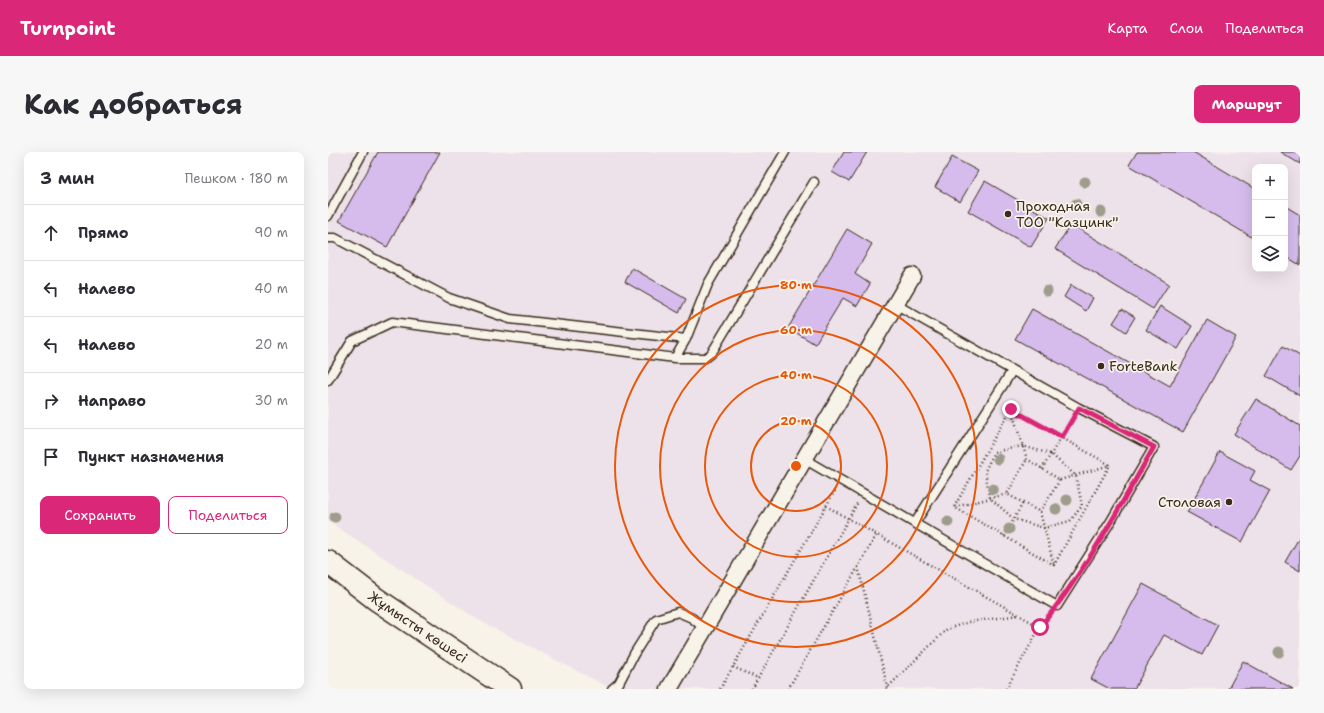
<!DOCTYPE html>
<html lang="ru">
<head>
<meta charset="utf-8">
<style>
	:root { --surface:#fff; --page:#f7f7f7; --text:#2b2b33; --muted:#7c7c81; --line:#e1e1e2; --accent:#db2777 }
	body { margin:0; font-family:"Shantell Sans",sans-serif; background:var(--page); color:var(--text) }
	.controls { position:absolute; right:12px; top:12px; display:grid; overflow:hidden; border-radius:8px; box-shadow:0 4px 16px #0002 }
	.controls button { width:36px; height:36px; display:grid; place-items:center; padding:0; border:0; border-bottom:1px solid var(--line); background:var(--surface); color:var(--text); font:20px sans-serif }
	.stop { position:absolute; width:12px; height:12px; margin:-9px; border:3px solid #db2777; border-radius:50%; background:#fff }
	.stop.end { background:#db2777; border-color:#fff; box-shadow:0 1px 4px #0008 }
	.list { margin:0; padding:0; list-style:none }
	h2 { display:flex; justify-content:space-between; align-items:center; height:52px; margin:0; padding:0 16px; font-size:17px }
	h2 small { font-size:13px; font-weight:400; color:var(--muted) }
	.list li { display:grid; grid-template-columns:26px 1fr auto; gap:12px; align-items:center; box-sizing:border-box; height:56px; padding:0 16px; border-top:1px solid var(--line) }
	.list b { display:block; font-size:15px; white-space:nowrap }
	.list em { font-size:13px; font-style:normal; color:var(--muted) }
	.actions { display:flex; gap:8px; padding:12px 16px }
	.actions a { flex:1; padding:9px 0; border:1px solid var(--accent); border-radius:8px; text-align:center; font-size:14px; color:var(--accent) }
	.actions .main { background:var(--accent); color:#fff }
	.icon { flex:none; width:22px; height:22px; fill:none; stroke:currentColor; stroke-width:2; stroke-linecap:round; stroke-linejoin:round }
	.map { position:relative; flex:none; width:972px; height:537px; overflow:hidden; border-radius:8px }
	header { display:flex; align-items:center; gap:24px; box-sizing:border-box; height:56px; padding:0 20px; background:var(--accent); color:#fff }
	header strong { font-size:19px }
	nav { display:flex; gap:22px; margin-inline-start:auto; font-size:14px }
	.intro { display:flex; align-items:center; justify-content:space-between; box-sizing:border-box; height:96px; padding:0 24px }
	h1 { margin:0; font-size:28px }
	.button { padding:10px 18px; border-radius:8px; background:var(--accent); color:#fff; font-size:14px; font-weight:700 }
	main { display:flex; gap:24px; padding:0 24px }
	aside { flex:1; background:var(--surface); border-radius:8px; box-shadow:0 4px 16px #0002 }
	.map>svg:first-child { display:block }
</style>
</head>
<body>
<header>
<strong>Turnpoint</strong>
<nav><a>Карта</a><a>Слои</a><a>Поделиться</a></nav>
</header>
<div class="intro"><h1>Как добраться</h1><a class="button">Маршрут</a></div>
<main>
<aside>
<h2>3 мин<small>Пешком · 180 m</small></h2>
<ul class="list">
<li><svg class="icon" aria-label="ahead" viewBox="0 0 24 24"><path d="M12 20V5M6 11l6-6 6 6"/></svg><div><b>Прямо</b></div><em>90 m</em></li>
<li><svg class="icon" aria-label="left" viewBox="0 0 24 24"><path d="M17 20v-9H6M10 6l-5 5 5 5"/></svg><div><b>Налево</b></div><em>40 m</em></li>
<li><svg class="icon" aria-label="left" viewBox="0 0 24 24"><path d="M17 20v-9H6M10 6l-5 5 5 5"/></svg><div><b>Налево</b></div><em>20 m</em></li>
<li><svg class="icon" aria-label="right" viewBox="0 0 24 24"><path d="M7 20v-9h11M14 6l5 5-5 5"/></svg><div><b>Направо</b></div><em>30 m</em></li>
<li><svg class="icon" aria-label="arrive" viewBox="0 0 24 24"><path d="M6 21V4h12l-3 4 3 4H6"/></svg><div><b>Пункт назначения</b></div></li>
</ul>
<div class="actions"><a class="main">Сохранить</a><a>Поделиться</a></div>
</aside>
<div class="map">
<svg width="972" height="537" viewBox="0 0 972 537">
	<rect width="100%" height="100%" fill="#f7f3e8"/>
	<filter id="ink" filterUnits="userSpaceOnUse"><feTurbulence type="fractalNoise" baseFrequency=".025" numOctaves="2"/><feDisplacementMap in="SourceGraphic" scale="8" xChannelSelector="R" yChannelSelector="G"/><feConvolveMatrix kernelMatrix="1 2 1 2 8 2 1 2 1" color-interpolation-filters="sRGB"/></filter>
	<g filter="url(#ink)">
		<path fill="#ede2e9" fill-rule="evenodd" d="M0 0H972V537H284L152 469 0 369ZM927 15H957V117H927Z"/>
		<path fill="#d5bcec" stroke="#3b2a1e" d="M50 0H112L59 95 11 69Z
			M516 0H539L521 30 504 20Z
			M809 0H865L927 37V87L801 13Z
			M952 0H972V12Z
			M624 5 650 19 632 50 607 35Z
			M657 29 721 66 703 95 640 59Z
			M957 54 972 63V113L957 104Z
			M743 72 841 132 825 157 727 97Z
			M519 77 544 92 527 122 542 132 529 154 515 146 487 192 460 176Z
			M304 116 358 147 351 161 297 130Z
			M743 133 765 146 758 159 736 145Z
			M832 154 864 174 850 197 818 178Z
			M704 157 842 234 879 168 908 185 855 280 687 187Z
			M794 157 807 165 798 180 785 171Z
			M955 194 972 204V244L938 224Z
			M928 247 972 274V304L963 318 906 282Z
			M892 300 927 319 922 328 942 339 914 390 859 360Z
			M972 384V419L957 410Z
			M815 432 890 473 874 503 836 483 806 537H782L763 527Z
			M915 509 965 537H900Z"/>
		<g fill="none" stroke-linecap="round" stroke-linejoin="round">
			<defs>
				<path id="lane" d="M0 64 35 0
					M0 86H7L121 146 182 167 358 187
					M347 206H377L383 202 486 30
					M0 228 24 189 64 170 347 206 358 187 380 132 457 0
					M476 307 729 454 783 369 826 295 751 256 567 152
					M587 371 684 219
					M284 537 291 531 306 502 328 467 350 460 364 466 377 477"/>
				<path id="street" d="M341 537 584 124"/>
				<g id="secondary">
					<path id="s1" d="M0 410 48 447 182 537"/>
				</g>
			</defs>
			<use href="#lane" stroke="#3b2a1e" stroke-width="11"/>
			<use href="#street" stroke="#3b2a1e" stroke-width="19"/>
			<use href="#secondary" stroke="#3b2a1e" stroke-width="25"/>
			<path stroke="#3b2a1e" stroke-width="2.5" stroke-dasharray="1 3" stroke-linecap="butt" d="M683 257 782 313 726 413 626 355Z
				M683 257 699 307 732 328 712 360 679 342 699 307
				M694 294 723 302 748 324 754 354 742 369 716 376 686 367 662 346 657 319 666 300Z
				M714 317 746 264
				M732 328 782 313
				M498 354 712 475
				M627 355 679 342
				M712 360 726 413
				M676 384 695 351
				M530 415 560 537
				M405 515 430 526
				M392 537 508 337
				M424 537 530 350
				M460 537 549 382
				M558 537 619 477 641 470 691 463
				M678 537 712 475 722 462"/>
			<use href="#lane" stroke="#f7f3e8" stroke-width="8"/>
			<use href="#street" stroke="#f7f3e8" stroke-width="16"/>
			<use href="#secondary" stroke="#f7f3e8" stroke-width="22"/>
		</g>
		<g fill="#9e9d8b">
			<circle cx="757" cy="30" r="5.5"/>
			<circle cx="748" cy="52" r="5.5"/>
			<circle cx="773" cy="60" r="5.5"/>
			<circle cx="719" cy="139" r="5.5"/>
			<circle cx="670" cy="307" r="5.5"/>
			<circle cx="665" cy="337" r="5.5"/>
			<circle cx="739" cy="348" r="5.5"/>
			<circle cx="728" cy="357" r="5.5"/>
			<circle cx="7" cy="365" r="5.5"/>
			<circle cx="620" cy="370" r="5.5"/>
			<circle cx="681" cy="377" r="5.5"/>
			<circle cx="951" cy="500" r="5.5"/>
		</g>
	</g>
	<g fill="none" stroke-linecap="round" stroke-linejoin="round" filter="url(#ink)">
		<path stroke="#db2777" stroke-width="5" d="M683 257 734 285 751 256 826 295C791 356 757 420 712 475"/>
	</g>
	<g fill="none" stroke="#e8590c" stroke-width="2">
		<circle cx="468" cy="314" r="45"/>
		<circle cx="468" cy="314" r="91"/>
		<circle cx="468" cy="314" r="136"/>
		<circle cx="468" cy="314" r="181"/>
	</g>
	<g fill="#3b2a1e" stroke="#f7f3e8" stroke-width="1.5">
		<circle cx="680" cy="62" r="4"/>
		<circle cx="773" cy="214" r="4"/>
		<circle cx="901" cy="350" r="4"/>
	</g>
	<g text-anchor="middle" stroke-width="3.5" stroke-linejoin="round" paint-order="stroke">
		<g font-size="14" fill="#3b2a1e" stroke="#f7f3e8" text-anchor="start">
			<text x="688" y="59">Проходная<tspan x="688" dy="16">ТОО "Казцинк"</tspan></text>
			<text x="781" y="219">ForteBank</text>
			<text x="893" y="355" text-anchor="end">Столовая</text>
		</g>
		<g font-size="14" fill="#3b2a1e" stroke="#f7f3e8">
			<text dy="5" stroke="none"><textPath href="#s1" startOffset="111">Жұмысты көшесі</textPath></text>
		</g>
	</g>
	<circle cx="468" cy="314" r="6" fill="#e8590c" stroke="#f7f3e8" stroke-width="2"/>
	<g font-size="12" text-anchor="middle" font-weight="bold" fill="#e8590c" stroke="#f7f3e8" stroke-width="3.5" stroke-linejoin="round" paint-order="stroke">
		<text x="468" y="137">80 m</text>
		<text x="468" y="182">60 m</text>
		<text x="468" y="227">40 m</text>
		<text x="468" y="273">20 m</text>
	</g>
</svg>
<div class="controls">
<button>+</button>
<button>−</button>
<button><svg class="icon" aria-label="layers" viewBox="0 0 24 24"><path d="M12 4l9 5-9 5-9-5zM3 14l9 5 9-5"/></svg></button>
</div>
<div class="stop" style="left:712px;top:475px"></div>
<div class="stop end" style="left:683px;top:257px"></div>
</div>
</main>
</body>
</html>
